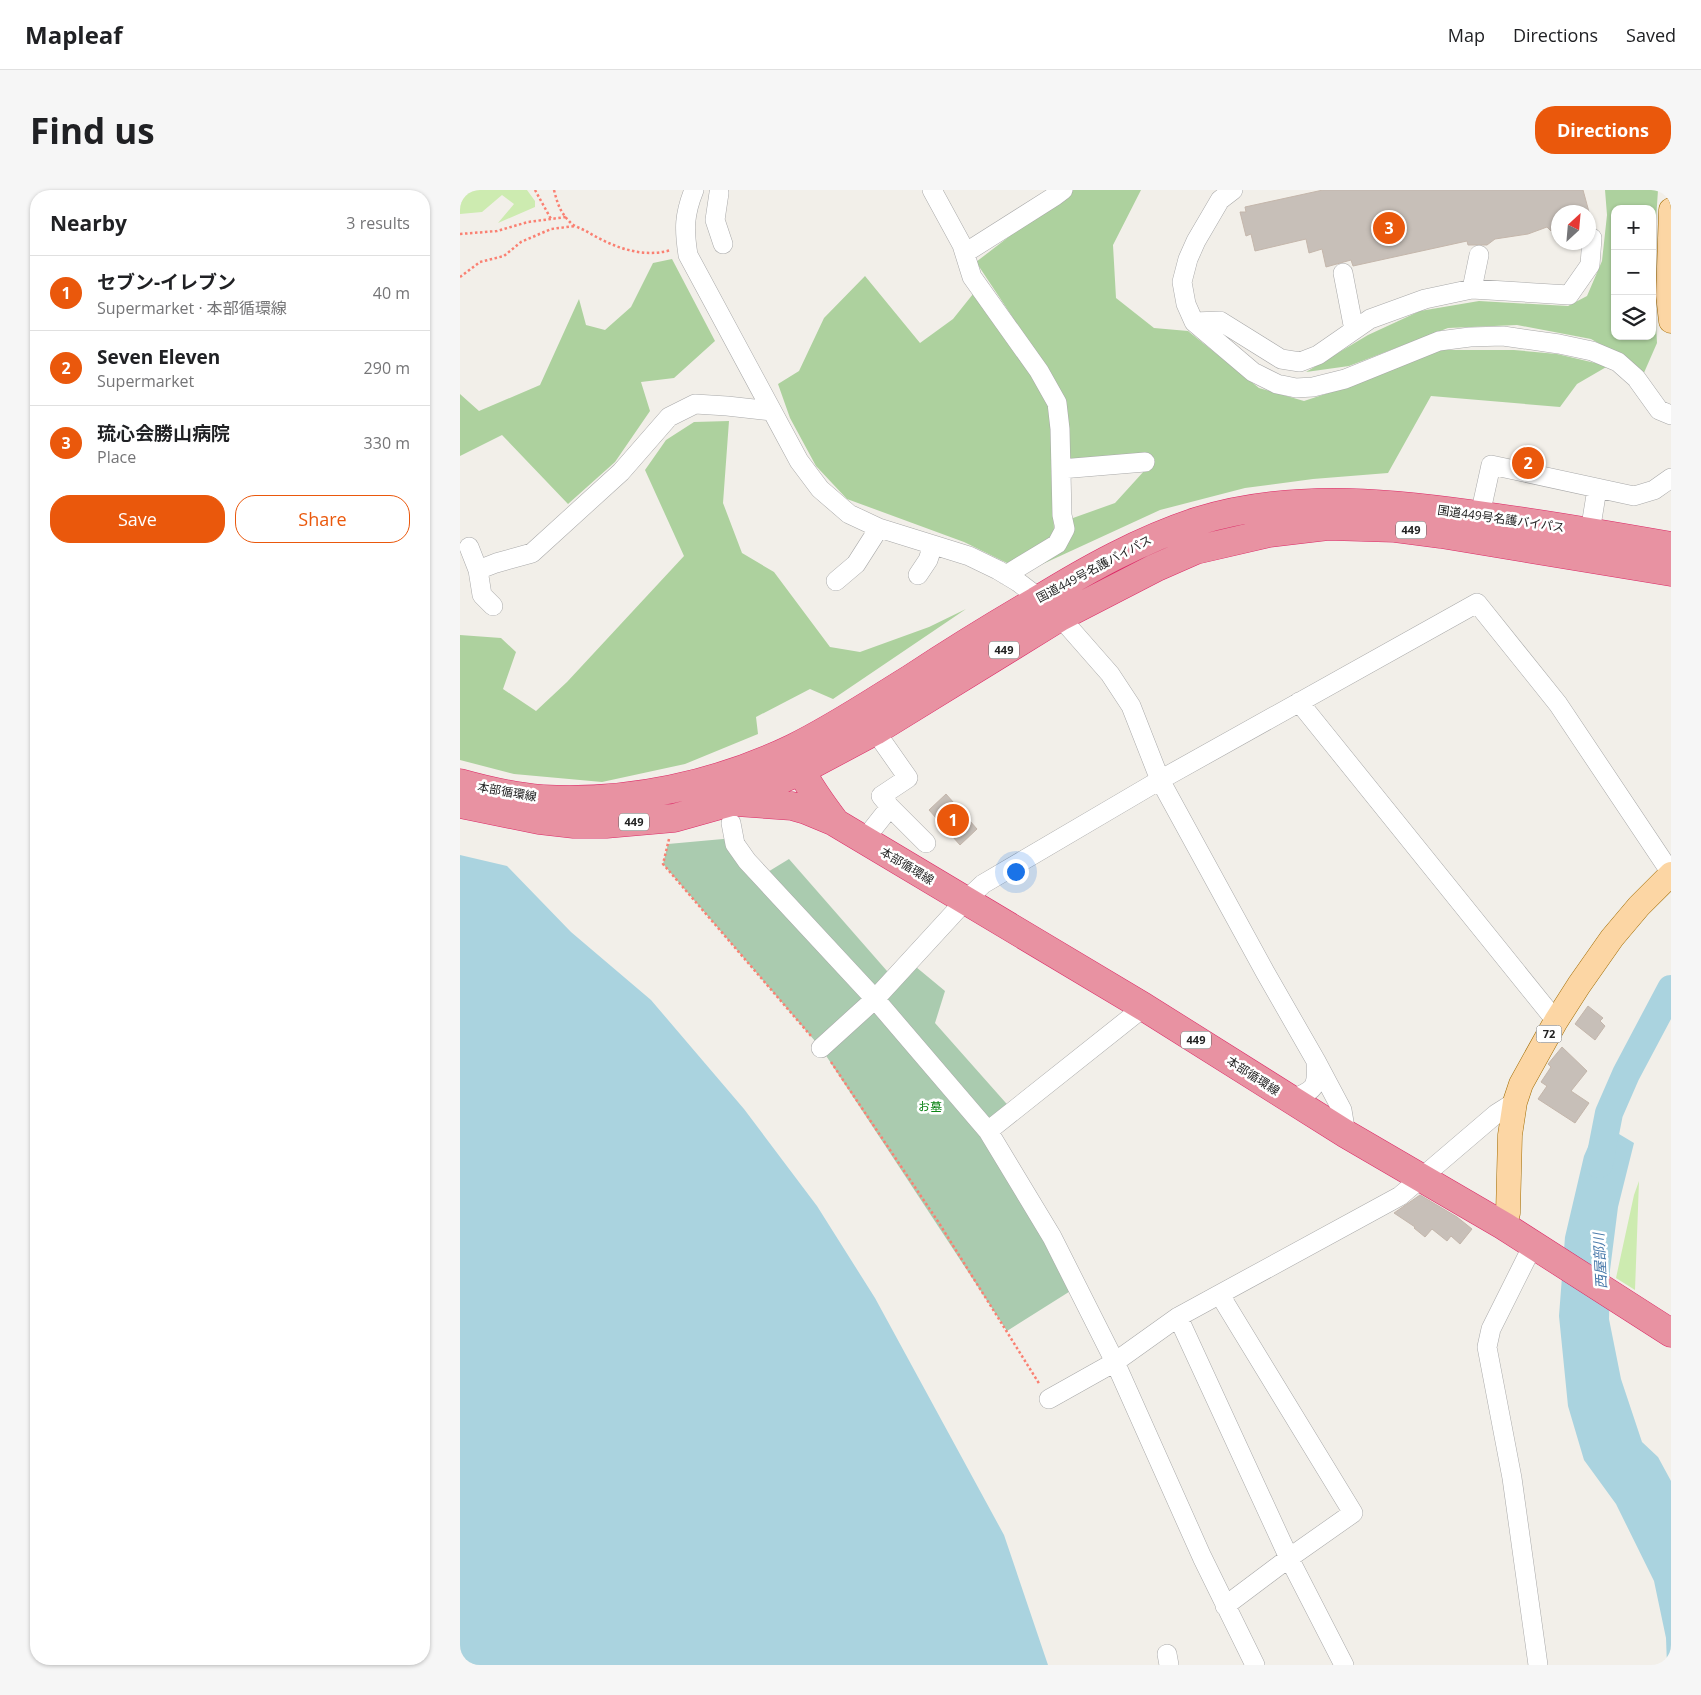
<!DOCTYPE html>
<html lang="en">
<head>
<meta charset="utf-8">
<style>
	:root { --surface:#fff; --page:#f6f6f6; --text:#202124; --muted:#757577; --line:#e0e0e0; --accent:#ea580c }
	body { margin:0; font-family:"Open Sans","Noto Sans JP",sans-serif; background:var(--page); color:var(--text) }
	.controls { position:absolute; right:15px; top:15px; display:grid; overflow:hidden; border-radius:10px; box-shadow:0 1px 4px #0004 }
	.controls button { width:45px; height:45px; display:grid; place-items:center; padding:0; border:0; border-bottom:1px solid var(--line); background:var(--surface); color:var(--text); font:25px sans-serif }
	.compass { position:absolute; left:1091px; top:15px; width:45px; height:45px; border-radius:50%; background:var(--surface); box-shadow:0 1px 4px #0004; rotate:26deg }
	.you { position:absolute; left:555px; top:681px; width:18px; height:18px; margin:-12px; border:4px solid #fff; border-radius:50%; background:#1a73e8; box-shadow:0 0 0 8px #1a73e833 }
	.badge { display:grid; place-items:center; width:32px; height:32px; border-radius:50%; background:var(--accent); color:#fff; font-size:16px; font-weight:700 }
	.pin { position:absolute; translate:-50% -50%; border:2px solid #fff; box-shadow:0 1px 5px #0006 }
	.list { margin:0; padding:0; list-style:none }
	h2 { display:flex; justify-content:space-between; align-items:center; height:65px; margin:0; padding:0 20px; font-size:21px }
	h2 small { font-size:16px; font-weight:400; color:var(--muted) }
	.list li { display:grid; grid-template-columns:32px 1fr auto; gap:15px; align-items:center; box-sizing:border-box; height:75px; padding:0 20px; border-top:1px solid var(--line) }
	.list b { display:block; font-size:19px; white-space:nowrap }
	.list p { margin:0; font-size:16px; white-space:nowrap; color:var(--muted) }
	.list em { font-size:16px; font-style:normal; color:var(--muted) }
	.actions { display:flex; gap:10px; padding:15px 20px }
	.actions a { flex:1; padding:11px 0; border:1px solid var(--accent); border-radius:20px; text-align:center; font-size:18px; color:var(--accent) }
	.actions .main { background:var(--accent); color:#fff }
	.icon { flex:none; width:28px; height:28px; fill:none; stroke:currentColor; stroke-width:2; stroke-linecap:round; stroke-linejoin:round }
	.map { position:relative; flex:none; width:1211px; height:1475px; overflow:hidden; border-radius:20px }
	header { display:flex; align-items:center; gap:30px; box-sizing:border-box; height:70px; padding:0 25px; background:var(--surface); border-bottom:1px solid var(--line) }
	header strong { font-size:24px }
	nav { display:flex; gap:28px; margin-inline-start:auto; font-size:18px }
	.intro { display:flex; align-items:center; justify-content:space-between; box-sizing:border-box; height:120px; padding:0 30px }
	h1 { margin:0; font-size:35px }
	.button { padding:12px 22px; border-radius:20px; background:var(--accent); color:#fff; font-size:18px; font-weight:700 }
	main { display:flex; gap:30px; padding:0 30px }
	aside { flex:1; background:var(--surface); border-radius:20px; box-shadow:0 1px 4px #0004 }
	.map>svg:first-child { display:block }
</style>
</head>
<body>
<header>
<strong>Mapleaf</strong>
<nav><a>Map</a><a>Directions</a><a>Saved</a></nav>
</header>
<div class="intro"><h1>Find us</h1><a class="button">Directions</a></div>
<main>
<aside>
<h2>Nearby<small>3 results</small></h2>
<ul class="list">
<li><span class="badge">1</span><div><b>セブン-イレブン</b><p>Supermarket · 本部循環線</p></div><em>40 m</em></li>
<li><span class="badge">2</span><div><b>Seven Eleven</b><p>Supermarket</p></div><em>290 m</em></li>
<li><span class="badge">3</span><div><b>琉心会勝山病院</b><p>Place</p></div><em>330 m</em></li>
</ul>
<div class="actions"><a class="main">Save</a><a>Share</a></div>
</aside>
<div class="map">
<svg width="1211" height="1475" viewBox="0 0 1211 1475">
	<rect width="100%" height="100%" fill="#f2efe9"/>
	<path fill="#cdebb0" d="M0 0H67L75 11V17L38 33 54 14 42 5 22 22 0 24Z
		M1179 991 1175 1100 1156 1088 1174 1005Z"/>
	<path fill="#add19e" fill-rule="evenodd" d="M610 0H681L653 55 656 108 694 138 728 141 799 198 844 211 896 194 979 160H1054L1097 164 1148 176 1117 194 1100 217 971 206 928 283 853 289 785 298 700 320 574 378 607 355 613 328 655 313 695 269 608 272 607 218 595 191 516 72Z
		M1145 0H1198L1193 76 1197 153 1183 185 1173 173 1131 149 1057 135 988 138 889 176 846 182 908 145 960 121 1019 111 1108 116 1127 106 1142 71 1147 25ZM1155 19H1192V146H1155Z
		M212 69 255 151 214 188 181 192 190 221 155 272 108 314 42 245 0 266V204L19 221 80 195 119 109 126 135 145 140 171 117 193 73Z
		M405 86 460 153 493 129 513 104 577 190 592 220 594 344 586 354 547 373 504 352 387 309 356 276 330 228 318 194 339 181 364 128Z
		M269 231 263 313 282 363 314 382 370 457 400 462 469 437 506 419 373 509 350 499 296 527 298 544 225 574 142 592 54 584 0 570V445L41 448 56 462 43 499 76 521 107 492 224 366 185 280 206 250 234 232Z"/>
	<path fill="#aacbaf" d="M274 648 301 686 329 669 434 789 450 772 485 801 475 833 553 921 528 941 612 1100 547 1141 361 858 203 674 208 654Z"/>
	<path fill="#aad3df" d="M0 665 47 676 111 742 191 810 284 919 357 1016 415 1108 544 1345 588 1475H0Z
		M1139 932 1174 953 1158 1017 1150 1080 1149 1129 1161 1189 1182 1252 1198 1267 1211 1291V1475H1207L1206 1448 1194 1391 1156 1314 1124 1270 1108 1216 1099 1126 1105 1047 1124 966Z"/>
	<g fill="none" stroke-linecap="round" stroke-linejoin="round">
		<path stroke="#aad3df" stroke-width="28" d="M1139 974 1149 923 1166 884 1211 799"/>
	</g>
	<path fill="#c7bfb8" stroke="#c4b6ab" d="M863 0H1123L1129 22H1098V32L1095 33 1091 41 1087 37 1068 44 1035 49 1027 55H1008L1007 51 893 76 891 70 866 77 862 59 849 63 846 49 795 61 791 44 786 46 780 22H786L785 17Z
		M486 604 517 639 500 655 469 620Z
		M1128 816 1143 828 1140 831 1145 836 1135 850 1115 834Z
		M1102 857 1127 881 1111 901 1129 913 1115 933 1078 909 1087 896 1081 892 1091 877 1088 874Z
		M960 1005 997 1027 1012 1039 1000 1054 991 1046 987 1051 972 1039 965 1047 954 1038 955 1037 934 1023Z"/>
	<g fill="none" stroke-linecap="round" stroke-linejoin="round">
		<defs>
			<path id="minor" d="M234 0C224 25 224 39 228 65L339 271 360 299 389 324 419 338 509 366 538 380 558 392 579 408 600 427 650 484 671 516 700 590 805 782 856 871 882 920 886 944
				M472 0 502 55 512 87 579 181 597 213 600 239 602 325 605 339 597 354 546 385
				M773 0 760 10 736 51 728 69 722 92 726 114 734 132 747 143 793 182 817 194 836 198 853 197 885 189 979 151 1010 147 1043 146 1099 154 1132 161 1158 172 1176 188 1199 220 1211 225
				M259 3 255 30 263 54
				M505 63 595 6 603 0
				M883 83 894 140
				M1012 99 1019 65
				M734 132 760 131 821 169 840 172 858 165 910 129 965 109 1012 99 1109 105 1130 75 1132 48
				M601 279 685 272
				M1020 325 1031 275 1174 306 1194 300 1211 288
				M1130 342 1137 299
				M9 357 18 380
				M458 385 468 370 473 355
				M376 391 396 374 419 338
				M33 416 22 405 18 380 36 373 72 363 161 282 209 227 235 214 267 216 312 221
				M839 512 1096 831
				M430 617 466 653
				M271 633 275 654 287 671 415 809 528 941 592 1047 655 1172 742 1367 795 1475
				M404 650 430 617 421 606 448 588 415 541
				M361 858 415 809 505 711 523 694 700 590 1017 413 1098 514 1211 683
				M830 910C854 900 858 899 856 872
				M528 941 684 817
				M1073 1055 1031 1139 1027 1157 1052 1288 1078 1475
				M760 1105 893 1323 829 1368 765 1416
				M718 1127 829 1368 884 1475
				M589 1209 655 1172 718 1127 940 1006 1036 924 1055 912
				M707 1464 709 1475"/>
			<path id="major" d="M1211 20 1208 105 1211 131
				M1044 1036 1048 1023 1050 945 1055 912 1061 894 1096 831 1119 795 1152 748 1179 716 1211 684"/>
			<path id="highway" d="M334 566C344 590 360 612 376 633L684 817 886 944 1044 1036 1211 1143
				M0 593C25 600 57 607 82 609 168 614 256 595 333 558 374 538 411 513 450 489 491 462 533 436 576 411 628 379 680 350 738 331 836 301 940 313 1039 328 1096 336 1154 346 1211 356
				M276 612 332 616 346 620 375 632
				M0 614 79 630 114 634H146L214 628 271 612 340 581 415 541 600 427 695 378 736 360 809 343 868 336 935 338 981 344 1211 382"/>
		</defs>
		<use href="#minor" stroke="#a9a9a9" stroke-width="20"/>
		<use href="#major" stroke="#a06b00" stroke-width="25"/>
		<use href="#highway" stroke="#dc2a67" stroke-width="29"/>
		<path stroke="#fa8072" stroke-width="2.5" stroke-dasharray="2.5 2.5" stroke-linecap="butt" d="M75 0 91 29
			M94 0C97 12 100 22 109 31 113 36 120 38 126 41 151 56 181 69 211 60
			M0 44 37 41 68 32 106 27
			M0 87 20 72 44 66 61 52 91 39 115 36
			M209 649 203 674 351 846
			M371 872 479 1033 580 1195"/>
		<use href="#minor" stroke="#fff" stroke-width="19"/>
		<use href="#major" stroke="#fcd6a4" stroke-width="24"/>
		<use href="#highway" stroke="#e892a2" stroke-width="28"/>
	</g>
	<g text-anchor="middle" stroke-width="5" stroke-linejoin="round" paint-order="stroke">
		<g fill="#fff" stroke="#646464" stroke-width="1">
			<rect x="936" y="331.5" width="30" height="17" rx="4"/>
			<rect x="529" y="451.5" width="30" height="17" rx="4"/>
			<rect x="159" y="623.5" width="30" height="17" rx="4"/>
			<rect x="1076.5" y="835.5" width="25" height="17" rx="4"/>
			<rect x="721" y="841.5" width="30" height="17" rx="4"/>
		</g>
		<g font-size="11" font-weight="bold" fill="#222">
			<text x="951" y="344">449</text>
			<text x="544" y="464">449</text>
			<text x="174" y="636">449</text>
			<text x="1089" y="848">72</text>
			<text x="736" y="854">449</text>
		</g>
		<g font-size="12" fill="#222" stroke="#fff">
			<text transform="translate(1041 329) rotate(8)" y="4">国道449号名護バイパス</text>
			<text transform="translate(634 379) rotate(-28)" y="4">国道449号名護バイパス</text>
			<text transform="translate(47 602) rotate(10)" y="4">本部循環線</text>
			<text transform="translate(447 676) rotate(31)" y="4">本部循環線</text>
			<text transform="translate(793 886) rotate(33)" y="4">本部循環線</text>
		</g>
		<g font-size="12" fill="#0c8416" stroke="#fff">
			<text x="470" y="921">お墓</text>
		</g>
		<g font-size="14" font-style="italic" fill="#4a7aab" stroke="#fff">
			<text transform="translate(1140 1071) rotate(-93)" y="5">西屋部川</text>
		</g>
	</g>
</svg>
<div class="controls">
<button>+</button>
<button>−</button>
<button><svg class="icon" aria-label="layers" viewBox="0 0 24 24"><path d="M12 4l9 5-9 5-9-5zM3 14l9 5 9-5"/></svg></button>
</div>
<svg class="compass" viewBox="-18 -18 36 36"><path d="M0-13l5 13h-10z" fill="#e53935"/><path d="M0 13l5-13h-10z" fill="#757577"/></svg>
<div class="you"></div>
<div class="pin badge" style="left:493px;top:630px">1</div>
<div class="pin badge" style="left:1068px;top:273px">2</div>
<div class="pin badge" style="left:929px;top:38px">3</div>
</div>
</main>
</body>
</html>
